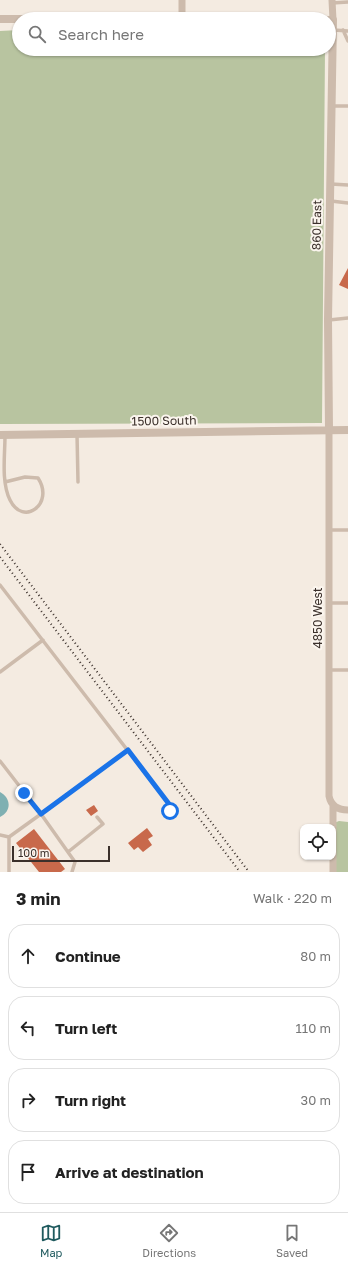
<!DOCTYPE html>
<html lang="en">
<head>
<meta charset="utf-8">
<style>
	:root { --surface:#fff; --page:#f6f6f6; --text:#222; --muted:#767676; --line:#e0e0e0; --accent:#1f5a5e }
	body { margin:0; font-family:"Golos Text",sans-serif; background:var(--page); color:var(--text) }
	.controls { position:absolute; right:12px; bottom:12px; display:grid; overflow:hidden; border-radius:8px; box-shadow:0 1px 3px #0004 }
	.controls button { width:36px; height:36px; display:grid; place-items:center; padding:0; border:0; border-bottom:1px solid var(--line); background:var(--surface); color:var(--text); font:20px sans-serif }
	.scale { position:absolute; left:12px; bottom:10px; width:98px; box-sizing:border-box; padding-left:4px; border:2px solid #3b302b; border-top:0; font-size:11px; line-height:14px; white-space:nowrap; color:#3b302b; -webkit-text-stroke:3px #fbf5ee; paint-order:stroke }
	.stop { position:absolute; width:12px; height:12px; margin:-9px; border:3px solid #1a73e8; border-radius:50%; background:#fff }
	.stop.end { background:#1a73e8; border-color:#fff; box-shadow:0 1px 4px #0008 }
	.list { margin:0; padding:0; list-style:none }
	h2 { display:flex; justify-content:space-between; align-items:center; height:52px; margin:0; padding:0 16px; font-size:17px }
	h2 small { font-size:13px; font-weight:400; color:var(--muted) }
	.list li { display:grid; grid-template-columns:26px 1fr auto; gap:12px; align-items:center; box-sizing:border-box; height:64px; margin:0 8px 8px; padding:0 8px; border:1px solid var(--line); border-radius:16px }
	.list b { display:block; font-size:15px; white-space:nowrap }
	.list em { font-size:13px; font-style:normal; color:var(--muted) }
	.icon { flex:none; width:22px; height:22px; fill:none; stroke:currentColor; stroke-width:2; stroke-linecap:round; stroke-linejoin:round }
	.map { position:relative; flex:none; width:348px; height:872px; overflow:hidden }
	.search { position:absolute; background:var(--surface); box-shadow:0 1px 3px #0004; left:12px; right:12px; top:12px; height:44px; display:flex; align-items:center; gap:10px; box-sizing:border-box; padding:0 14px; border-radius:22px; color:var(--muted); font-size:15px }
	.sheet { height:340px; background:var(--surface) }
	nav { display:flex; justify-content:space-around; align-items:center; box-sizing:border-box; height:56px; border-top:1px solid var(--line); background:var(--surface); font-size:11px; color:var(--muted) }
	nav a { display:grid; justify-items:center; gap:2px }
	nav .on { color:var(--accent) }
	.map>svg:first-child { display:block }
</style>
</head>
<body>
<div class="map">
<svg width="348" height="872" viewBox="0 0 348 872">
	<rect width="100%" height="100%" fill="#f4ebe1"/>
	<path fill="#b8c4a0" d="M19 30V49H325L322 423 0 424V31Z
		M339 821 348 822V872H334V823Z"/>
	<path fill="#7fb0b2" d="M0 792C11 798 12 811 0 817Z"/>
	<path fill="#c8694b" d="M348 268V289L339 285Z
		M94 805 98 811 91 816 86 810Z
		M147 828 153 836 148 839 152 845 143 852 138 847 134 850 128 843Z
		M34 829 65 869 61 872H39L16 843Z"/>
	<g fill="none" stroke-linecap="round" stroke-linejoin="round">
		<path stroke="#cdbbac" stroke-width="3.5" d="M332 3 348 2
			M334 30 348 31
			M343 30 348 41
			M332 106H348
			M331 184 348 185
			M331 201 348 203
			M329 320 348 318
			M77 434 78 482
			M5 436C5 455 1 482 10 500 23 527 55 504 38 478L25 477 5 482
			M329 530H348
			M0 585 169 804 170 811
			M329 603H348
			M329 670H348
			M0 672 43 640
			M0 761 41 814 128 750
			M0 835 9 837 41 814 75 862 72 872
			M9 837V872
			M68 852 103 824 97 817"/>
		<path stroke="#cdbbac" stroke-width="7" d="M332 0 333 20
			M182 19V0
			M329 430V796C331 806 338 810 348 810
			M333 805V872"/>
		<path stroke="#cdbbac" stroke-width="8" d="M0 19H183
			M329 20H333L328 320 329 430
			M0 435 348 430"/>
		<path stroke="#3b302b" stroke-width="2" stroke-dasharray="1 3" stroke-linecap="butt" d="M0 544 249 872
			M0 557 240 872"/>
	</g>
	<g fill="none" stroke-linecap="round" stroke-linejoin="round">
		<path stroke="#1a73e8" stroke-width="5" d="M24 793 41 814 128 750 169 804 170 811"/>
	</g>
	<g text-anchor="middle" stroke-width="4" stroke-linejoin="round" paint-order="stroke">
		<g font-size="12" fill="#3b302b" stroke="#fbf5ee">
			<text transform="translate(317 225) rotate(-89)" y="4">860 East</text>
			<text transform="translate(164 421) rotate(-1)" y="4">1500 South</text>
			<text transform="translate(318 618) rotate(-90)" y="4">4850 West</text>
		</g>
	</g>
</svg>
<div class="controls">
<button><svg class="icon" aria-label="locate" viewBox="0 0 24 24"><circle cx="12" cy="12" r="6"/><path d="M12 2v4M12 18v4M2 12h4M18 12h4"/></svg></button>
</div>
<div class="scale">100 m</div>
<div class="stop" style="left:170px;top:811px"></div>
<div class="stop end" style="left:24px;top:793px"></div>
<div class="search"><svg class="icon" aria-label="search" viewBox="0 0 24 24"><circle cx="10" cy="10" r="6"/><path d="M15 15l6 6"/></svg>Search here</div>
</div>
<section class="sheet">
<h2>3 min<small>Walk · 220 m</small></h2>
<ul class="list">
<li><svg class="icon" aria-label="ahead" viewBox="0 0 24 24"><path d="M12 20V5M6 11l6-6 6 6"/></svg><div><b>Continue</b></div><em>80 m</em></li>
<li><svg class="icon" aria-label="left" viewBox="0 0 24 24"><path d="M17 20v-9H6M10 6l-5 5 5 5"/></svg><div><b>Turn left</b></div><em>110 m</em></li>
<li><svg class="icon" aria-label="right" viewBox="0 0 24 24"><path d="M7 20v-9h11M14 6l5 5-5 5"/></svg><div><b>Turn right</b></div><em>30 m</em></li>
<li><svg class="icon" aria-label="arrive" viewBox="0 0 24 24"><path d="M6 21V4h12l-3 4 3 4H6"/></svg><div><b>Arrive at destination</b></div></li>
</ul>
</section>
<nav>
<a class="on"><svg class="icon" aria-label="map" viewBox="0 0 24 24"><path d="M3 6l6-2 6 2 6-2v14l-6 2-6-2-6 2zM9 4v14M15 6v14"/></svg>Map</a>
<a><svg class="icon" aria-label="directions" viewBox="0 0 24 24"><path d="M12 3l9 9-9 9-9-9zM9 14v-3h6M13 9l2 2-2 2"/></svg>Directions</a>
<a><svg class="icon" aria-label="saved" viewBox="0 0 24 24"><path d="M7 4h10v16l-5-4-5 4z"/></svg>Saved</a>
</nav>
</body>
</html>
